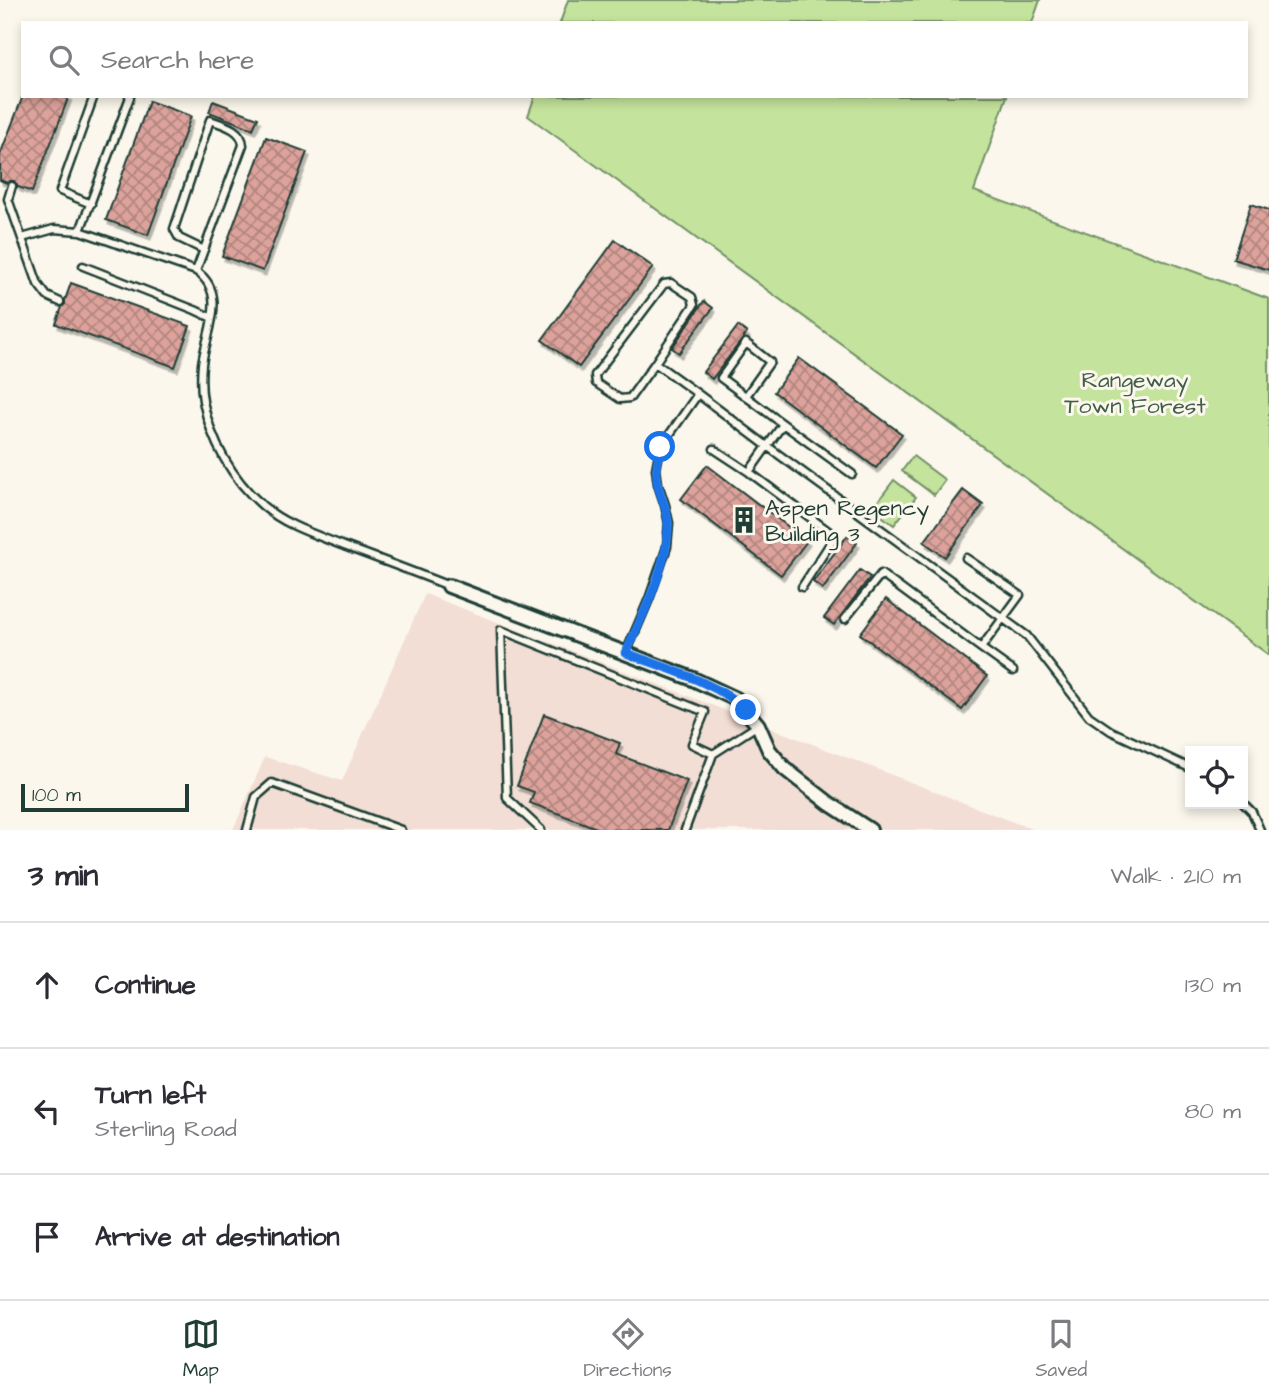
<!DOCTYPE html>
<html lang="en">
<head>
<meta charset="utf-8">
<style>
	:root { --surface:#fff; --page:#f7f7f7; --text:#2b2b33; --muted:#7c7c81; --line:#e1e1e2; --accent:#1f3d34 }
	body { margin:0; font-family:"Architects Daughter",sans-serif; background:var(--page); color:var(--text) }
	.controls { position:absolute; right:21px; bottom:21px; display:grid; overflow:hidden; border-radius:0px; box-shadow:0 4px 10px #0003 }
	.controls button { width:63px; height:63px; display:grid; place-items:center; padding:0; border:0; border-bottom:2px solid var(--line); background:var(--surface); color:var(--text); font:35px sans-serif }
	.scale { position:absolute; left:21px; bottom:18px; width:168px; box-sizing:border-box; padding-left:7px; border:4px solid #1f3d34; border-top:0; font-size:19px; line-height:24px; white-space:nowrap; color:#1f3d34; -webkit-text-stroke:5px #fbf7ec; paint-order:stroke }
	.stop { position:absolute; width:21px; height:21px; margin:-16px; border:5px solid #1a73e8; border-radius:50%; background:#fff }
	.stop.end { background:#1a73e8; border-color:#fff; box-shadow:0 2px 7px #0008 }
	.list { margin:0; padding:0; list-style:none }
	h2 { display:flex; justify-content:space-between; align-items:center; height:91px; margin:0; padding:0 28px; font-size:30px }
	h2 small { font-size:23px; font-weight:400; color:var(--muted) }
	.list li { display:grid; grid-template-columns:46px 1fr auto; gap:21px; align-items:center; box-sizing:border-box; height:126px; padding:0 28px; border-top:2px solid var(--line) }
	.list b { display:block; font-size:26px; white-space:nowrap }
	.list p { margin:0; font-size:23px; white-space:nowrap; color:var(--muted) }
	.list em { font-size:23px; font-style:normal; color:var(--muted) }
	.icon { flex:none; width:38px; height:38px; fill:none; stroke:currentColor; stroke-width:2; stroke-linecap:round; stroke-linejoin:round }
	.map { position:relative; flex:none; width:1269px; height:830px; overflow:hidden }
	.search { position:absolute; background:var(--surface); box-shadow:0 4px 10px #0003; left:21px; right:21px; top:21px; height:77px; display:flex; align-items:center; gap:18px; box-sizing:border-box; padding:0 24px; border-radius:0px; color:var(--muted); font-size:26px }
	.sheet { height:469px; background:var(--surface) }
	nav { display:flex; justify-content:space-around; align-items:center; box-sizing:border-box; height:98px; border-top:2px solid var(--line); background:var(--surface); font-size:19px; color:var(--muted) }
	nav a { display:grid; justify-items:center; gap:4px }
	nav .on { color:var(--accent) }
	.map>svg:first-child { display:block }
</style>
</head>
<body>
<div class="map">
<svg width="1269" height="830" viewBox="0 0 1269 830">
	<defs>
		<pattern id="building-cross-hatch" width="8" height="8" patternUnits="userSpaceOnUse" patternTransform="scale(1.75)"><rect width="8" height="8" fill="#dca29b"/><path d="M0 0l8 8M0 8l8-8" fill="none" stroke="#b2857f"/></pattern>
		<filter id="shadow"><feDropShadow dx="2.5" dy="4.5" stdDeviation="0" flood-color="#0004"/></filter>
	</defs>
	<rect width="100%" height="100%" fill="#fbf7ec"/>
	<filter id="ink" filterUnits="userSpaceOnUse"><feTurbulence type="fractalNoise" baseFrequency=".0143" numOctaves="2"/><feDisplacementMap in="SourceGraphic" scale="14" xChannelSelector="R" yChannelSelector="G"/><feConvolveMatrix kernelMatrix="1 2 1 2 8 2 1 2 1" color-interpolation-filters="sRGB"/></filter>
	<g filter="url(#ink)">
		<path fill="#f2ded4" d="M425 594 1034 830H233L265 757 342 781Z"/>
		<path fill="#c4e39c" stroke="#729068" stroke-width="2" d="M568 0H1040L1032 23H560Z
			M535 96H1007L974 191 1269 299V655L528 116Z
			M913 456 945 480 934 495 902 471Z
			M894 480 916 497 894 525 872 509Z"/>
		<path fill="url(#building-cross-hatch)" stroke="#1f3d34" stroke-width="2" filter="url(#shadow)" d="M23 96H69L32 192 18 187 14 181H10L7 183 0 180V155Z
			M149 101 191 116 148 235 106 220Z
			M213 101 258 118 253 129 209 112Z
			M266 137 307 152 263 271 222 256Z
			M1251 204 1269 210V270L1233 259Z
			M615 240 653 267 579 367 542 340Z
			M71 283 190 326 175 367 56 324 62 307 65 304V300Z
			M704 301 713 308 679 353 672 348Z
			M738 326 747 333 712 379 703 372Z
			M799 358 902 434 876 468 774 392Z
			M707 465 807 541 781 575 681 499Z
			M963 490 983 505 945 557 924 542Z
			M847 536 857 543 823 589 813 582Z
			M860 570 870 577 834 625 824 618Z
			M886 599 987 676 962 710 860 634Z
			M544 714 620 743 616 754 687 781 668 830H602L530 803 534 792 517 786Z"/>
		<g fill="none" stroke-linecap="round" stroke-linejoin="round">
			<defs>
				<path id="service" d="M12 186 8 199 38 284 47 296 60 302
					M91 204 60 191 94 96
					M80 231 130 97 129 96
					M22 238 54 229 80 231 196 271C229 294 206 332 202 364 201 375 201 390 203 401 211 442 232 479 263 506 286 526 317 535 344 546 379 559 414 572 449 586
					M83 266 195 310 212 318
					M196 271 243 145C242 129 224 125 210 120L174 229 179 238 204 250
					M655 363 694 305 692 297 671 283 664 284 595 375 596 383 620 399 630 398 655 363 698 394
					M746 396 770 362 746 343 721 378 783 424 749 472 835 536 802 587
					M783 424 852 474
					M714 449 749 472
					M845 619 881 574 981 648 1020 595 966 558
					M981 648 1013 671
					M626 653 649 599 667 547 669 523 665 505 658 484 656 469 660 448 698 394 767 446 1027 636 1089 716 1111 731 1190 768
					M1243 803 1252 812 1260 830
					M247 830 256 797 272 783 401 830
					M541 830 507 798 501 630 705 712 692 744 713 754
					M685 830 713 754 758 725"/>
				<path id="minor" d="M449 586 693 679 736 699 758 725 769 750 785 769 830 804 870 830"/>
			</defs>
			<use href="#service" stroke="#1f3d34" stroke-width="11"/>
			<use href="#minor" stroke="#1f3d34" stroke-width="18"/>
			<use href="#service" stroke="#fbf7ec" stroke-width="6"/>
			<use href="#minor" stroke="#fbf7ec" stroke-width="12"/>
		</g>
	</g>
	<g fill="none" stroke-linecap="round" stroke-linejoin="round" filter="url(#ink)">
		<path stroke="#1a73e8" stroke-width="9" d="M660 447C658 460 655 472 658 485 661 499 669 512 668 526 668 566 642 616 626 653 662 667 719 683 746 710"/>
	</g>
	<defs>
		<symbol id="building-bare" viewBox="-9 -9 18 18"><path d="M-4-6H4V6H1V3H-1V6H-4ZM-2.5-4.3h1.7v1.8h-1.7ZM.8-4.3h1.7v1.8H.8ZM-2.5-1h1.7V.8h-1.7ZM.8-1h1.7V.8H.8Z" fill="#1f3d34" stroke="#fbf7ec" stroke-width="2.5" paint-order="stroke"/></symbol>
	</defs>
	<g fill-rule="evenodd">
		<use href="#building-bare" x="725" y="501" width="38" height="38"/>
	</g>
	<g text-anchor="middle" stroke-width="6" stroke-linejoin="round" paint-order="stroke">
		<g font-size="23" fill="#405e49" stroke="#fbf7ec">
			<text x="1135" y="387">Rangeway<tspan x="1135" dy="26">Town Forest</tspan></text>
		</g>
		<g font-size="23" fill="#1f3d34" stroke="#fbf7ec" text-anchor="start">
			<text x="765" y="515">Aspen Regency<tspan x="765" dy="26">Building 3</tspan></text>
		</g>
	</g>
</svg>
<div class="controls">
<button><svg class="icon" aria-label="locate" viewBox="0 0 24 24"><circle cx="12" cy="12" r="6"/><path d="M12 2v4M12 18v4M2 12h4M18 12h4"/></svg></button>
</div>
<div class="scale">100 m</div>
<div class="stop" style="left:660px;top:447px"></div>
<div class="stop end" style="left:746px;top:710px"></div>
<div class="search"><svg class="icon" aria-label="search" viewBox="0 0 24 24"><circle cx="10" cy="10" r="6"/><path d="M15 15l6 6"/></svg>Search here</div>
</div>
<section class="sheet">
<h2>3 min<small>Walk · 210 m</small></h2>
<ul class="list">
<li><svg class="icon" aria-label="ahead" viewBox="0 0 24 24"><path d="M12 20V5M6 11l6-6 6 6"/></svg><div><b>Continue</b></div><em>130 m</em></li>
<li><svg class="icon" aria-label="left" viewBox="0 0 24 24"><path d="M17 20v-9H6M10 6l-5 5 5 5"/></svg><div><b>Turn left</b><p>Sterling Road</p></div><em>80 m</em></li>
<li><svg class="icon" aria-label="arrive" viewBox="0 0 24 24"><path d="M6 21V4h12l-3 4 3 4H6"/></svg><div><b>Arrive at destination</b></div></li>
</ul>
</section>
<nav>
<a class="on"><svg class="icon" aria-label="map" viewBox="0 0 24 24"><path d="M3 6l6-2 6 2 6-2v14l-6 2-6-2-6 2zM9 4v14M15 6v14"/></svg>Map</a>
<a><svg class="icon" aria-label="directions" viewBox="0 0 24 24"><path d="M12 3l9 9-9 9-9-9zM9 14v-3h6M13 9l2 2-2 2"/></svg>Directions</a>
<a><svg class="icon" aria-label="saved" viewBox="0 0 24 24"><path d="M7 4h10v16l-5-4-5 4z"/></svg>Saved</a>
</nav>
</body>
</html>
